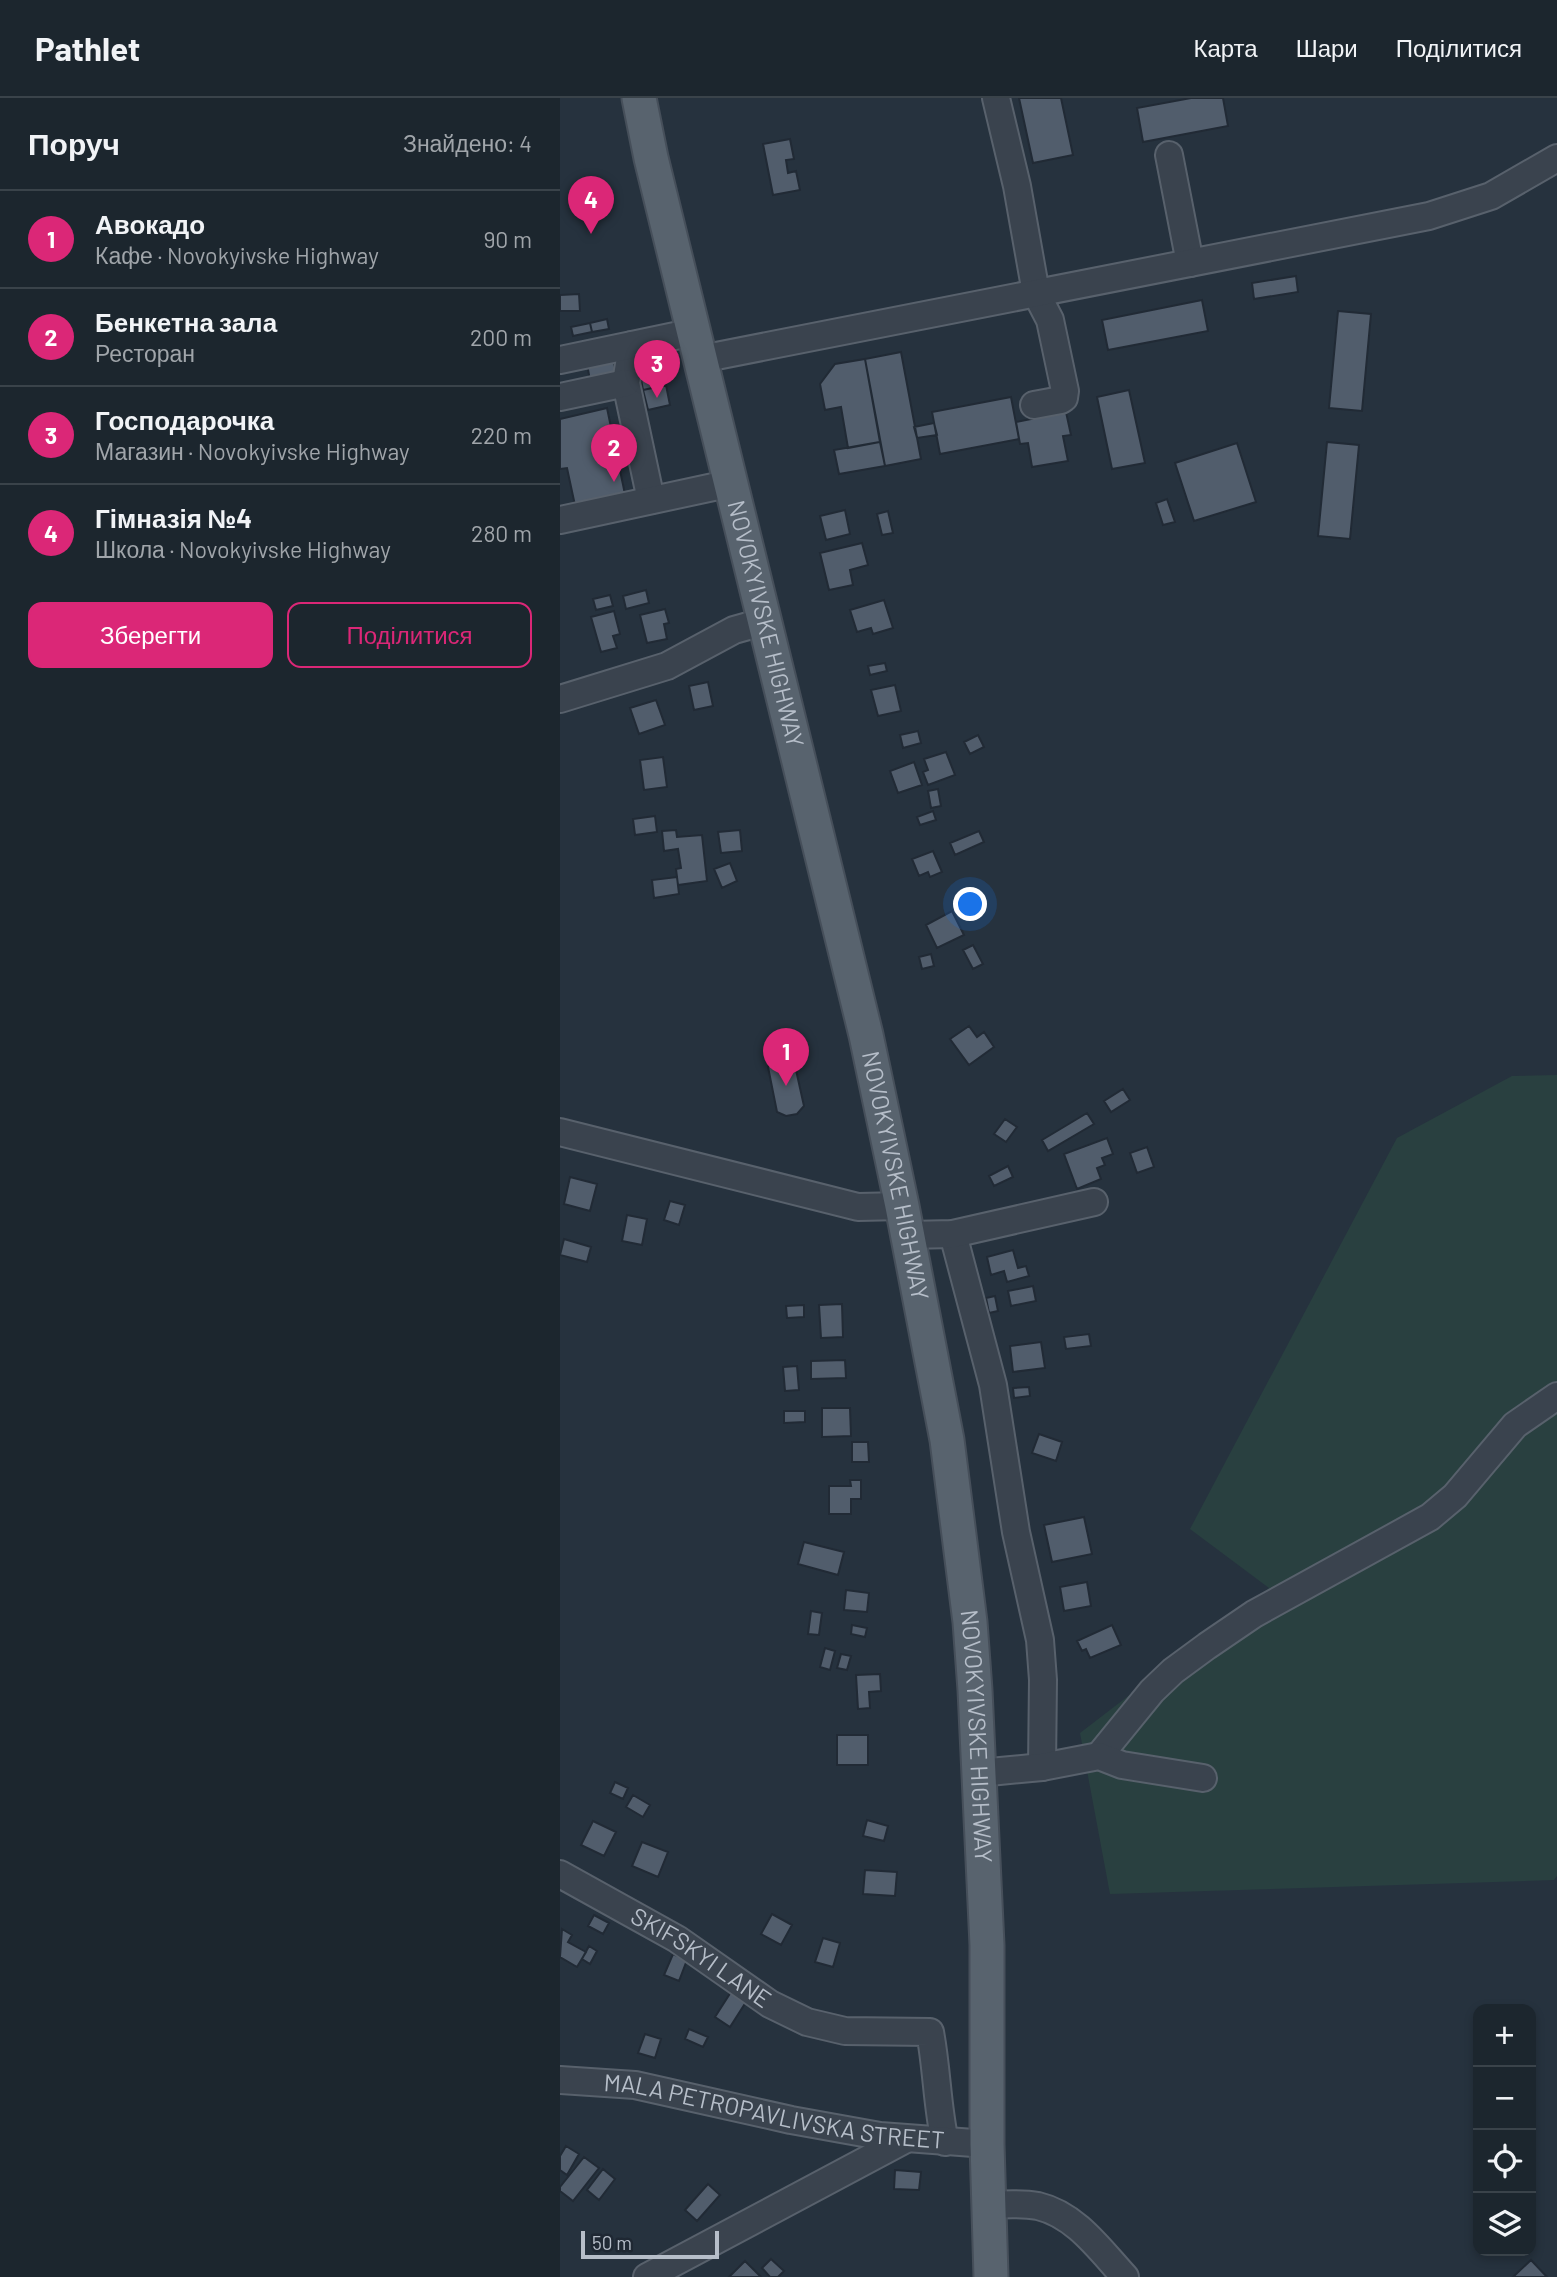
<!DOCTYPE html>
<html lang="uk">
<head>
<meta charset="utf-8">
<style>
	:root { --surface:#1c262e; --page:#29323a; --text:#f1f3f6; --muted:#a0a5aa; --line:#3a434a; --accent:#db2777 }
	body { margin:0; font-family:Barlow,sans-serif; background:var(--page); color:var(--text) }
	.controls { position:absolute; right:21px; bottom:21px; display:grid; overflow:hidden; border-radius:14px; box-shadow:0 4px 10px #0003 }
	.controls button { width:63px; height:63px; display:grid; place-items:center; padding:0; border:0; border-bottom:2px solid var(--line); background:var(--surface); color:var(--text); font:35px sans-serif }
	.scale { position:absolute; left:21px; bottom:18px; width:138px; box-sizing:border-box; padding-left:7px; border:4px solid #b6bec9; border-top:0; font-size:19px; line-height:24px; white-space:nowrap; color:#b6bec9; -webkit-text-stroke:5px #1f2833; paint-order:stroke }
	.you { position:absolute; left:411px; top:807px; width:24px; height:24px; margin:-18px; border:5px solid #fff; border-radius:50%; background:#1a73e8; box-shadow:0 0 0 10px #1a73e833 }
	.badge { display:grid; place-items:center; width:46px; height:46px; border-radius:50%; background:var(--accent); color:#fff; font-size:23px; font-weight:700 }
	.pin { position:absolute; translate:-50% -58px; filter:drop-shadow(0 2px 4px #0008) }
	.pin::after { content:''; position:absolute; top:37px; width:24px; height:21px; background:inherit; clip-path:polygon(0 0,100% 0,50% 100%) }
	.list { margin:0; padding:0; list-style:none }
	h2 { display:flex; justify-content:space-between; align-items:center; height:91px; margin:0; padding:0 28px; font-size:30px }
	h2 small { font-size:23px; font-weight:400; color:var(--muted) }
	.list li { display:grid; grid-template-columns:46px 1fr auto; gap:21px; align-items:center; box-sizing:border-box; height:98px; padding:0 28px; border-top:2px solid var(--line) }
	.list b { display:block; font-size:26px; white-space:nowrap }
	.list p { margin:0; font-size:23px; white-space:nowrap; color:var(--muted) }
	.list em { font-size:23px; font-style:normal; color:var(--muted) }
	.actions { display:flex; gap:14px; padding:21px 28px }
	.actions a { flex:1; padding:16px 0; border:2px solid var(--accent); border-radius:14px; text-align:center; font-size:24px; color:var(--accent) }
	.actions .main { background:var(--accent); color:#fff }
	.icon { flex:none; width:38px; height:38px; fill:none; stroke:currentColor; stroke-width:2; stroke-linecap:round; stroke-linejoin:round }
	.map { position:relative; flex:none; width:997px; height:2179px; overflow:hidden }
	header { display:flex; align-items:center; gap:42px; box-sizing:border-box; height:98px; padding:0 35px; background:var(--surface); border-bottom:2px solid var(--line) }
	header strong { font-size:33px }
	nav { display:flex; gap:38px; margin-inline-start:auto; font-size:24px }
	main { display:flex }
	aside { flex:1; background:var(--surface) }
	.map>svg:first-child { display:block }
</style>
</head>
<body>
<header>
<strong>Pathlet</strong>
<nav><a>Карта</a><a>Шари</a><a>Поділитися</a></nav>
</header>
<main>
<aside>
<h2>Поруч<small>Знайдено: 4</small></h2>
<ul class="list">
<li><span class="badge">1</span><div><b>Авокадо</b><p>Кафе · Novokyivske Highway</p></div><em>90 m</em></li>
<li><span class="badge">2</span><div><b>Бенкетна зала</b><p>Ресторан</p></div><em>200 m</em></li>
<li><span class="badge">3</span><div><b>Господарочка</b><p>Магазин · Novokyivske Highway</p></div><em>220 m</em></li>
<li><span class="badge">4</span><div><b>Гімназія №4</b><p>Школа · Novokyivske Highway</p></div><em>280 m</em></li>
</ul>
<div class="actions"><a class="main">Зберегти</a><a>Поділитися</a></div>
</aside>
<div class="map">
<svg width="997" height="2179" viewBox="0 0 997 2179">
	<rect width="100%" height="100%" fill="#26323e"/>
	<path fill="#294040" d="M997 977V1778L994 1782 550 1796 520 1635 709 1490 630 1431 837 1040 952 978Z"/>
	<path fill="#515d6c" stroke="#212a35" stroke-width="2" d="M459 0H501L513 57 473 65Z
		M631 0H663L668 28 583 44 577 10Z
		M230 41 234 61 226 62 228 75 236 73 240 92 213 97 203 46Z
		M736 178 738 194 694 201 692 185Z
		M19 196 20 213H0V197Z
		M642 202 648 233 548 252 542 222Z
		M778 213 811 216 802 313 769 310Z
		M47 221 49 231 32 234 30 225Z
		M30 225 32 234 13 238 11 229Z
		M341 254 361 361 325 368 305 261Z
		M53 261 58 282 31 288 27 266Z
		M305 261 320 344 288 350 281 309 265 312 260 286 275 266Z
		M101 266 106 287 83 292 79 271Z
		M106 287 110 307 88 312 83 292Z
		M569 292 585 365 552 371 537 299Z
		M451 299 459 341 380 356 372 314Z
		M47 310 66 401 16 412 7 370 0 371V321Z
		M506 314 511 337 503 338 508 363 472 369 468 345 460 346 456 324Z
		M374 325 377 337 357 340 354 329Z
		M320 344 325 368 279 376 274 352Z
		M767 344 799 347 790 441 758 438Z
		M677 345 696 404 634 423 615 365Z
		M607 401 615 424 603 427 596 405Z
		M285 412 290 436 266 442 260 418Z
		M328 413 333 435 322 437 317 416Z
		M302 445 308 467 290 472 293 487 269 492 260 455Z
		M86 492 89 505 66 511 63 498Z
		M50 497 53 508 36 512 33 501Z
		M324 502 333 530 313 536 311 530 297 534 290 512Z
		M105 511 109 525 104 526 107 541 87 545 80 517Z
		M54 513 60 536 53 538 57 550 41 554 31 519Z
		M325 565 327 573 310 577 308 568Z
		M148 584 153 608 134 612 129 588Z
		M335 587 341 613 318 618 311 592Z
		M96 602 105 627 79 636 70 610Z
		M358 633 361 645 343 650 340 637Z
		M418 637 424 649 410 656 404 644Z
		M386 654 395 677 368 687 363 674 368 672 364 661Z
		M103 659 107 689 84 692 80 662Z
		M354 664 362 687 338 695 330 673Z
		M378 691 381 708 371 710 368 693Z
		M373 713 376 722 360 727 357 719Z
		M95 718 97 734 75 737 73 721Z
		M116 732 117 739 142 737 147 783 118 787 116 771 121 770 118 751 104 753 102 733Z
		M180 732 182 753 161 755 158 734Z
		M419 733 424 744 395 757 390 745Z
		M373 753 382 774 370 779 368 774 359 778 352 761Z
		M170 765 177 783 162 790 154 771Z
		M117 779 119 796 94 800 92 782Z
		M392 813 404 837 377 850 366 827Z
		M413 847 423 866 413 871 403 852Z
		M371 856 374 868 362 871 359 859Z
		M409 928 417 939 424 934 434 949 409 967 390 941Z
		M225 959 234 963 244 1008 237 1016 226 1018 217 1014 208 969 215 961Z
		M563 991 570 1002 551 1014 544 1003Z
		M527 1015 534 1026 488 1053 482 1042Z
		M445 1021 457 1029 446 1044 434 1036Z
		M547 1040 553 1056 542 1060 545 1067 537 1070 541 1081 517 1091 504 1056Z
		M587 1049 594 1069 577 1075 570 1055Z
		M448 1068 453 1079 434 1088 429 1078Z
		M10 1079 37 1086 30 1113 4 1106Z
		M110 1103 125 1107 119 1127 104 1122Z
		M67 1117 87 1121 82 1147 62 1143Z
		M4 1141 31 1149 27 1164 0 1157Z
		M453 1152 458 1170 466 1168 469 1178 447 1184 444 1173 431 1177 427 1159Z
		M473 1188 476 1203 451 1208 448 1193Z
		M435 1198 438 1213 429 1215 426 1200Z
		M282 1206 283 1239 261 1240 259 1207Z
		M244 1207V1219L227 1220 226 1208Z
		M529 1236 531 1248 506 1251 504 1239Z
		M481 1244 485 1270 453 1274 450 1248Z
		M285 1262 286 1280 251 1281V1263Z
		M237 1268 239 1292 225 1293 223 1269Z
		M469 1289 470 1298 454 1300 453 1290Z
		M262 1310H290L291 1338 262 1339Z
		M224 1313H245V1324L224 1325Z
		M479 1336 502 1344 496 1363 472 1355Z
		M292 1344H308L309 1364H292Z
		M290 1382H301V1401H291V1416H269V1388H291Z
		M524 1419 532 1456 492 1464 484 1427Z
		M244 1444 284 1454 278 1477 238 1466Z
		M527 1484 531 1508 504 1513 500 1489Z
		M286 1492 309 1495 307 1514 284 1512Z
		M251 1513 262 1515 259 1537 248 1536Z
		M292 1527 307 1530 305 1539 291 1536Z
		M552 1527 561 1547 530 1560 526 1551 522 1553 517 1543Z
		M265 1550 275 1553 270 1572 260 1569Z
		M281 1556 291 1558 287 1572 277 1570Z
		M320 1576 321 1593 309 1594 310 1610 298 1611 296 1577Z
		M277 1637H308V1667H277Z
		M55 1684 68 1690 63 1701 50 1695Z
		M73 1697 90 1707 83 1719 66 1709Z
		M307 1722 328 1728 324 1743 303 1738Z
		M33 1723 56 1734 44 1758 21 1747Z
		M82 1744 108 1754 98 1779 72 1768Z
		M305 1772 337 1774 335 1798 303 1796Z
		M212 1816 232 1827 221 1847 201 1836Z
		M34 1817 49 1825 43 1836 28 1828Z
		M2 1831 12 1837 8 1844 26 1854 17 1869 0 1859Z
		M263 1840 280 1845 273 1869 255 1864Z
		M29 1848 37 1853 30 1866 22 1861Z
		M113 1856 127 1862 119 1883 104 1877Z
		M171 1894 186 1904 170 1929 155 1919Z
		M129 1931 148 1939 143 1949 125 1941Z
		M85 1936 101 1941 95 1960 78 1955Z
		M6 2048 19 2056 7 2077 0 2072V2058Z
		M24 2059 39 2070 13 2103 0 2093V2089Z
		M43 2071 55 2081 39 2102 27 2092Z
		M335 2072 361 2074 359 2092 334 2091Z
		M148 2086 160 2097 137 2123 125 2112Z
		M211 2161 224 2173 218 2179H210L202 2170Z
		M971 2162 987 2179H953Z
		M185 2163 201 2179H169Z"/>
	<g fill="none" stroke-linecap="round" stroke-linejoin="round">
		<defs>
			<g id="minor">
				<path d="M436 0 457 88 476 195 490 222 505 293 504 300 501 302 474 307"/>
				<path d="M609 57 630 165"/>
				<path d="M72 247 66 285 91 402"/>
				<path d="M141 261 869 118 931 98 997 60"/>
				<path d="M0 262 134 234"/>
				<path d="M0 299 66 285"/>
				<path d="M0 422 172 385"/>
				<path d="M0 601 107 568 174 532 206 523"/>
				<path d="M0 1034 298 1109 342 1108"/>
				<path d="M393 1136 433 1287 456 1434 480 1542 483 1582 482 1669"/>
				<path d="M348 1137 393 1136 534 1104"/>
				<path d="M539 1658 592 1593 613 1573 647 1548 694 1516 870 1419 895 1398 955 1327 997 1298"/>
				<path d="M419 1675 482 1669 539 1658 562 1667 643 1680"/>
				<path id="s1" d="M0 1776 117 1841 210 1906 247 1924 285 1933 370 1934C377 1971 377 2008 385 2044"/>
				<path id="s2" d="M0 1982 75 1987 231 2022 320 2038 427 2046"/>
				<path d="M429 2107C445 2106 462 2105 478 2108 516 2117 540 2152 565 2179"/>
				<path d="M87 2179 346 2041"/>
			</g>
			<g id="major">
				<path id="s3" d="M79 0 91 60 306 937 342 1108 387 1342 410 1524 415 1592 427 1847V2046L431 2179"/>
			</g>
		</defs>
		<use href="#minor" stroke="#58616c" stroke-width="30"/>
		<use href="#major" stroke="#464f5a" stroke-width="37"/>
		<use href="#minor" stroke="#3a434e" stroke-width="26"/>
		<use href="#major" stroke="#58636e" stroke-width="33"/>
	</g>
	<g text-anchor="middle" stroke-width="5" stroke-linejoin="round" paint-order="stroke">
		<g font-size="24" fill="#b6bec9" stroke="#1f2833">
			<text dy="8" stroke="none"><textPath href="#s3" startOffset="541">NOVOKYIVSKE HIGHWAY</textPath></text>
			<text dy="8" stroke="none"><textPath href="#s3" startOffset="1108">NOVOKYIVSKE HIGHWAY</textPath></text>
			<text dy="8" stroke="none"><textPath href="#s3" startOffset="1675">NOVOKYIVSKE HIGHWAY</textPath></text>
			<text dy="8" stroke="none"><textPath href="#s1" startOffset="164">SKIFSKYI LANE</textPath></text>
			<text dy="8" stroke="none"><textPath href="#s2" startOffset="217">MALA PETROPAVLIVSKA STREET</textPath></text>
		</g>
	</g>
</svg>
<div class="controls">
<button>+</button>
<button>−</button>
<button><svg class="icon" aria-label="locate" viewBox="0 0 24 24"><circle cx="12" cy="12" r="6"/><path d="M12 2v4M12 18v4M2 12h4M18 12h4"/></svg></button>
<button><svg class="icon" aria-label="layers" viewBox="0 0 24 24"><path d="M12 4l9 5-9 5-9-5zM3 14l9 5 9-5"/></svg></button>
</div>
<div class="scale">50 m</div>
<div class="you"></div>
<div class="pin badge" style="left:226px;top:988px">1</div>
<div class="pin badge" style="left:54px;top:384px">2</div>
<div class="pin badge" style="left:97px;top:300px">3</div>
<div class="pin badge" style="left:31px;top:136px">4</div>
</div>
</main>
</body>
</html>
